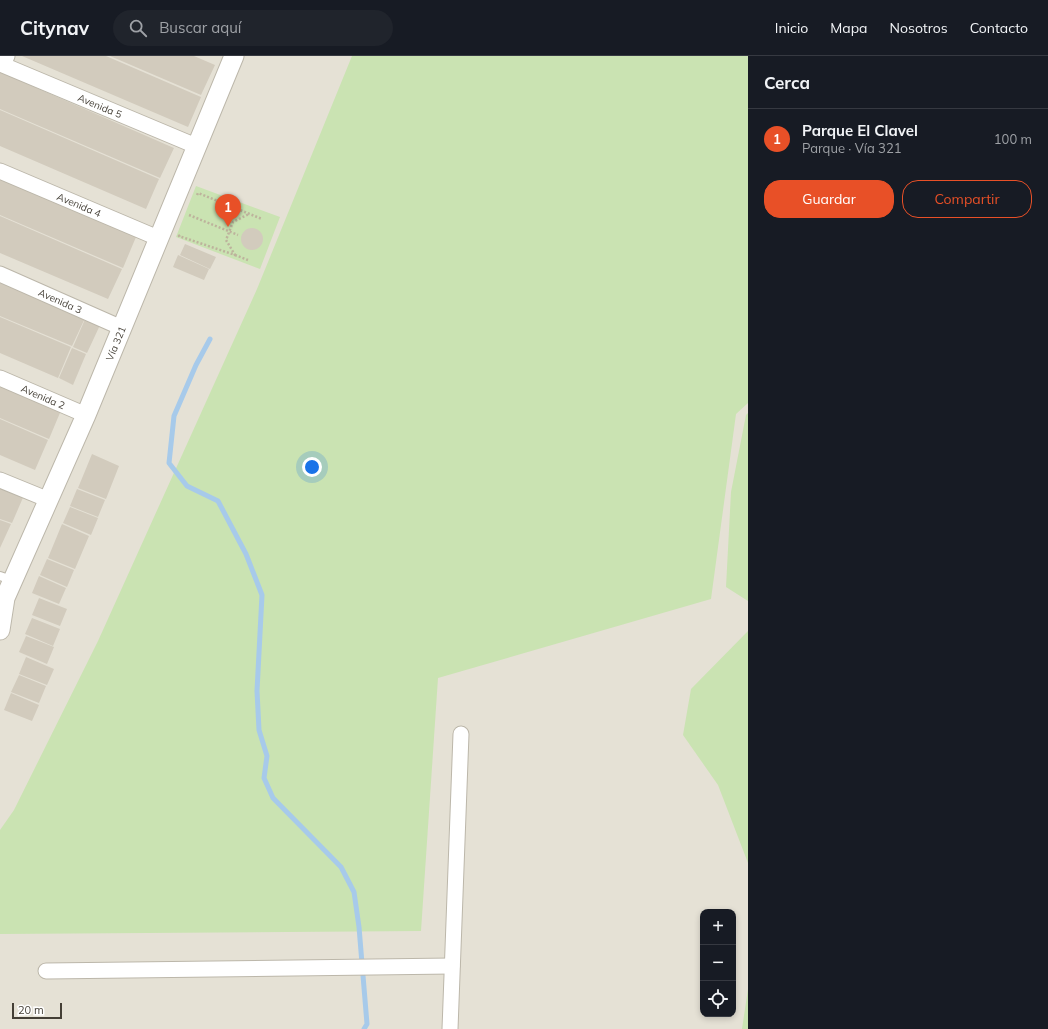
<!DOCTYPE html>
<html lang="es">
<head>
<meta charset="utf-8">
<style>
	:root { --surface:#171b24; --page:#20242c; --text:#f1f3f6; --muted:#9ea1a6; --line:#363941; --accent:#e85027 }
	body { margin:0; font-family:Mulish,sans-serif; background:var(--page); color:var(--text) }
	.controls { position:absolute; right:12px; bottom:12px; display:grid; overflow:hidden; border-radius:8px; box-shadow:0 2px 6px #0003 }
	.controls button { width:36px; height:36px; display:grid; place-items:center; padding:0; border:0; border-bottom:1px solid var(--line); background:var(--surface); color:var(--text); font:20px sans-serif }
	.scale { position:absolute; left:12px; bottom:10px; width:50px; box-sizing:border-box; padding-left:4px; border:2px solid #443f36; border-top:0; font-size:11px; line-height:14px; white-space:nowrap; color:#443f36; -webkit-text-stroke:3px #fff; paint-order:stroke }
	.you { position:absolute; left:312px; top:411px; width:14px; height:14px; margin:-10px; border:3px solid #fff; border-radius:50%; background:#1a73e8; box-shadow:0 0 0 6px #1a73e833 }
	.badge { display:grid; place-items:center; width:26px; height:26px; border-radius:50%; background:var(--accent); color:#fff; font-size:13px; font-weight:700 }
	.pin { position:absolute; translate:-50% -33px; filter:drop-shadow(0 1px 2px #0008) }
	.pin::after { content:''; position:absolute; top:21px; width:14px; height:12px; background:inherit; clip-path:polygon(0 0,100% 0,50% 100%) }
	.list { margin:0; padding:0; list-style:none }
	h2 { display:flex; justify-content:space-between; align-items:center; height:52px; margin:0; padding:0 16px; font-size:17px }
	h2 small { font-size:13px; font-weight:400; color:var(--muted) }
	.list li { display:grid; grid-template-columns:26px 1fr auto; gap:12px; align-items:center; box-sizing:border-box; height:60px; padding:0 16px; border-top:1px solid var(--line) }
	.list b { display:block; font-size:15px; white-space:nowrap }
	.list p { margin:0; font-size:13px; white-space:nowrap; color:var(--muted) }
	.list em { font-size:13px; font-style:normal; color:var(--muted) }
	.actions { display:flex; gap:8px; padding:12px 16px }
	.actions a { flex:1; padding:9px 0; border:1px solid var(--accent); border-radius:16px; text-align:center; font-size:14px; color:var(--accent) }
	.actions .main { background:var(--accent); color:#fff }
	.icon { flex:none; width:22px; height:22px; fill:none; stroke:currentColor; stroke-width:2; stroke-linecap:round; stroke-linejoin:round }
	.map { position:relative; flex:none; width:748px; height:973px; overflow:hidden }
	header { display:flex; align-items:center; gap:24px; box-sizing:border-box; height:56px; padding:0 20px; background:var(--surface); border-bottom:1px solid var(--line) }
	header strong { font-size:19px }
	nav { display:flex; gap:22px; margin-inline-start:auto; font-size:14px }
	.search { width:280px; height:36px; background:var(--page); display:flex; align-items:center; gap:10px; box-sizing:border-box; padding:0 14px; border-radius:22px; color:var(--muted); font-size:15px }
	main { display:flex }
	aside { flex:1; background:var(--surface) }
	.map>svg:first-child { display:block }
</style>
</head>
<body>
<header>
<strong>Citynav</strong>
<div class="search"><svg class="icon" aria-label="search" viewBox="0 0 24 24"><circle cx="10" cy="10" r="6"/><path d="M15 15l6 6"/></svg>Buscar aquí</div>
<nav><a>Inicio</a><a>Mapa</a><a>Nosotros</a><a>Contacto</a></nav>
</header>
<main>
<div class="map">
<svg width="748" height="973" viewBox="0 0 748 973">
	<rect width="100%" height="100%" fill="#f2efe6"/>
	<path fill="#e5e1d5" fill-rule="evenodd" d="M0 0H748V973H0ZM703 856H733V958H703Z"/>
	<path fill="#cae3b2" d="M352 0H748V347L736 358 711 543 438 622 421 875 0 878V774L14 754 98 585 257 233Z
		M196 130 280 161 260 213 176 181Z
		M748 357V545L726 531 731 436 746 359Z
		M748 575V807L718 729 683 679 691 633Z
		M748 933V973H742Z"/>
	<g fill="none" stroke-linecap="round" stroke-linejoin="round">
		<path stroke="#a7caea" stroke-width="5" d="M210 283 196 309 174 360 169 407 187 430 218 445 246 498 262 539 257 635 259 674 267 700 264 722 273 742 341 811 354 836 359 871 367 968 364 973"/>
	</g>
	<path fill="#d2cbbd" d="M22 0H106L201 41 188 71Z
		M110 0H194L215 9 201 39Z
		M0 16 174 92 160 122 0 53Z
		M0 54 159 123 146 153 0 90Z
		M0 123 136 181 123 212 0 159Z
		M0 160 122 213 108 243 0 197Z
		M241 183a11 11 0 1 1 22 0a11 11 0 1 1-22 0Z
		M185 188 216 201 210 213 180 199Z
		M178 199 209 213 204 224 173 211Z
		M0 223 86 260 72 290 0 260Z
		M0 261 71 291 58 322 0 297Z
		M86 261 101 267 87 297 73 291Z
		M72 292 86 298 73 329 59 322Z
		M0 326 62 352 49 383 0 362Z
		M0 363 48 384 35 414 0 399Z
		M92 398 119 410 106 443 78 432Z
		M0 426 25 437 12 467 0 463Z
		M77 433 105 444 98 461 70 450Z
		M70 451 98 462 91 479 63 467Z
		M0 464 11 468 0 492Z
		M62 468 89 480 75 513 48 502Z
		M47 503 74 514 67 531 40 519Z
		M39 520 66 532 59 548 32 537Z
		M39 542 67 553 60 570 32 559Z
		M32 562 60 573 53 590 25 578Z
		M26 580 54 591 47 608 19 596Z
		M26 601 54 613 47 629 19 618Z
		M19 619 46 630 39 647 11 636Z
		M11 637 39 649 32 665 4 654Z"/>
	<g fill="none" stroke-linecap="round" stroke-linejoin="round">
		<defs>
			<path id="service" d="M0 520 12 524"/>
			<g id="minor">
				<path id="s1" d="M7 0 3 9 196 90"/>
				<path id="s2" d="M0 115 158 182"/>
				<path id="s3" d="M0 218 122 272"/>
				<path id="s4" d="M0 322 86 359"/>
				<path d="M0 424 49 444"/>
				<path d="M46 915 452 910"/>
				<path d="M450 973 461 678"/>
			</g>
			<g id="tertiary">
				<path id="s5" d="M0 574 5 542 86 359 234 0"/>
			</g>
		</defs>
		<use href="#service" stroke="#bcb7aa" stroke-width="10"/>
		<use href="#minor" stroke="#bcb7aa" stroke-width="17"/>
		<use href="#tertiary" stroke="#bcb7aa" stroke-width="21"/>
		<path stroke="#bdb39c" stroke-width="2.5" stroke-dasharray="2 2" stroke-linecap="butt" d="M197 139 198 137 262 163
			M189 159 238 179
			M180 179 179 180 235 199 226 184 233 166 249 158
			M235 199 248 204"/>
		<use href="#service" stroke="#fff" stroke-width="8"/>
		<use href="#minor" stroke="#fff" stroke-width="15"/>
		<use href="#tertiary" stroke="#fff" stroke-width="19"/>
	</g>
	<g text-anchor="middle" stroke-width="3.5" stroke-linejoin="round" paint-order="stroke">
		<g font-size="10" fill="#443f36" stroke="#fff">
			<text dy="4" stroke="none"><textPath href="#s1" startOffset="115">Avenida 5</textPath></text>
			<text dy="4" stroke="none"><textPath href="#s2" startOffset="86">Avenida 4</textPath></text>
			<text dy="4" stroke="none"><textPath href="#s3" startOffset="66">Avenida 3</textPath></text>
			<text dy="4" stroke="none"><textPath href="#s5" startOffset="310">Vía 321</textPath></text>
			<text dy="4" stroke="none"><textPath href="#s4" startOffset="47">Avenida 2</textPath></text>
		</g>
	</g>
</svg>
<div class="controls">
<button>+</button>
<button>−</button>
<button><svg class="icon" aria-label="locate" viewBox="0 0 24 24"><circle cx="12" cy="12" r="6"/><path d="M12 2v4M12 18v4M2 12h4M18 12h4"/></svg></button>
</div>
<div class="scale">20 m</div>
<div class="you"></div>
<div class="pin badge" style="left:228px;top:171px">1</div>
</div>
<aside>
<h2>Cerca<small></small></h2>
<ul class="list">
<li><span class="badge">1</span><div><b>Parque El Clavel</b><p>Parque · Vía 321</p></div><em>100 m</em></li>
</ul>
<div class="actions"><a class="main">Guardar</a><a>Compartir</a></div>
</aside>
</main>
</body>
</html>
